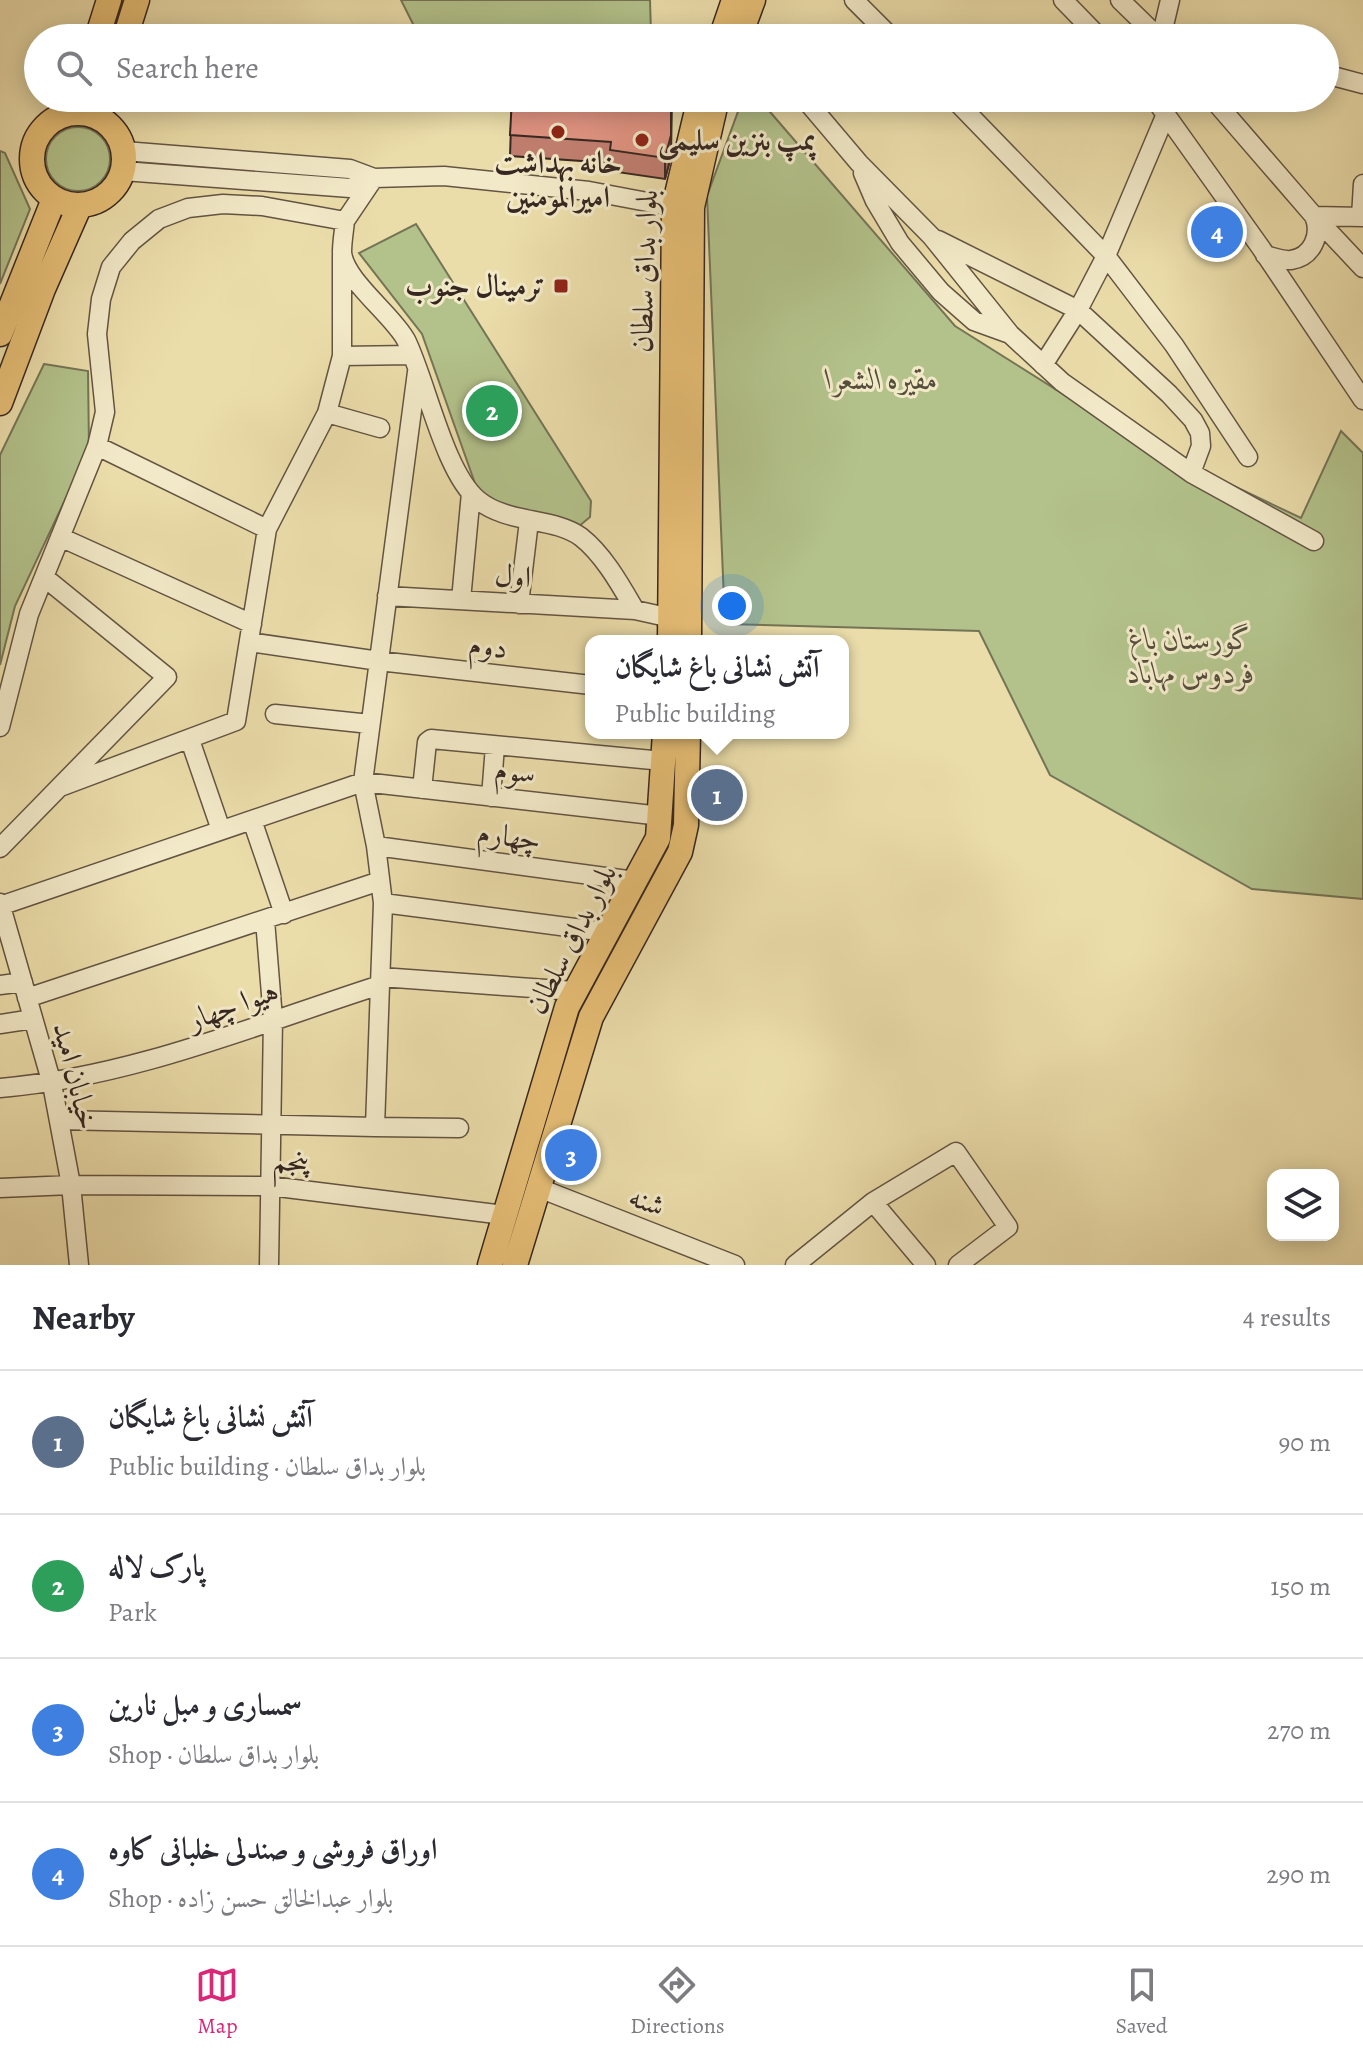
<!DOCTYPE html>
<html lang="en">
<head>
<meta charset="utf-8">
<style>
	:root { --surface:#fff; --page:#f7f7f7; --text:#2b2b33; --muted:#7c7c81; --line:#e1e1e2; --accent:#db2777 }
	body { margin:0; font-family:Alegreya,Amiri,serif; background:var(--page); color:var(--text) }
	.controls { position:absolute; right:24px; bottom:24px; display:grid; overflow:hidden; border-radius:16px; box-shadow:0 4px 20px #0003 }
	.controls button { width:72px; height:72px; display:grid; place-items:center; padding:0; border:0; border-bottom:2px solid var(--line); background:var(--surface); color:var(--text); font:40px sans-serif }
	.you { position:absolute; left:732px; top:606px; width:28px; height:28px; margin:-20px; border:6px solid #fff; border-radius:50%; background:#1a73e8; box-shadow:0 0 0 12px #1a73e833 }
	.badge { display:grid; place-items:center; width:52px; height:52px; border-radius:50%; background:var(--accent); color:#fff; font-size:26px; font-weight:700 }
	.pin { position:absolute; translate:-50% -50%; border:4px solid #fff; box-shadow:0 2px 8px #0006 }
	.popup { position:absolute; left:585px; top:635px; width:264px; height:104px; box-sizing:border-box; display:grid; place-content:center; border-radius:16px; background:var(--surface); filter:drop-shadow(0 2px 6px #0005); font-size:26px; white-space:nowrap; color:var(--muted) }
	.popup b { font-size:30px; color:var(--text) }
	.popup::after { content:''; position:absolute; left:50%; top:100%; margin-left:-16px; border:16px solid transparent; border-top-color:var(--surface) }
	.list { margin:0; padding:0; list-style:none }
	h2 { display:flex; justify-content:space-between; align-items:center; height:104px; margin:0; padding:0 32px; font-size:34px }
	h2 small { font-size:26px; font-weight:400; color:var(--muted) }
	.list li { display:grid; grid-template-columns:52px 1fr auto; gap:24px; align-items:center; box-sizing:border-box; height:144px; padding:0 32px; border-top:2px solid var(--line) }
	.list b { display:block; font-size:30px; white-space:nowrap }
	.list p { margin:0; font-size:26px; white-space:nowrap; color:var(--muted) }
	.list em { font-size:26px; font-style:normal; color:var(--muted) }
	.icon { flex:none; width:44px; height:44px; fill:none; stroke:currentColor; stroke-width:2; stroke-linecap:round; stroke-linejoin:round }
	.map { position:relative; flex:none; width:1363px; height:1265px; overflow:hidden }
	.search { position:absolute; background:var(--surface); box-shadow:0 4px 20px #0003; left:24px; right:24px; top:24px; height:88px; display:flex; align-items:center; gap:20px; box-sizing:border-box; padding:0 28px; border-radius:44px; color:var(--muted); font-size:30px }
	.sheet { height:680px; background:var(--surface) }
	nav { display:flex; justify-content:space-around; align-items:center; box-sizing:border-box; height:112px; border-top:2px solid var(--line); background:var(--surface); font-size:22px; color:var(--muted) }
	nav a { display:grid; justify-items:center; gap:4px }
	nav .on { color:var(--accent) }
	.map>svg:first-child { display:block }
</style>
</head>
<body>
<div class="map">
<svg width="1363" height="1265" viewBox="0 0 1363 1265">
	<rect width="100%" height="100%" fill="#ebddaa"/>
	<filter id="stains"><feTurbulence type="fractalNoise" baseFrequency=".0025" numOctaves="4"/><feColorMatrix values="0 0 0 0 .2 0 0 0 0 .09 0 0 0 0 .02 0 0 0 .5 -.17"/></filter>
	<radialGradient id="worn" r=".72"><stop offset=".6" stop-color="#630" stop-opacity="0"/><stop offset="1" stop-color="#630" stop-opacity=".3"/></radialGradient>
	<path fill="#b3c28b" stroke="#747456" stroke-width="2" d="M401 0H650L651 34 646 38H420Z
		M743 98H758L955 326 1133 438 1301 518 1341 431 1363 453V899L1252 889 1050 775 979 631 725 624 707 196Z
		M46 159a32 32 0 1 1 64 0a32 32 0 1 1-64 0Z
		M0 151 5 153 30 209 0 284Z
		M416 224 591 501 590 517 578 527 491 501 477 489 422 334 359 253Z
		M44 364 88 371 89 449 15 606 0 665V455Z"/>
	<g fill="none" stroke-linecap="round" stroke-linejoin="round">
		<defs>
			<path id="minor" d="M854 0 892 38
				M1063 0 1100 38
				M1120 0 1159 38
				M1161 38 1170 0
				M1325 74 1363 84
				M804 98 859 163 932 237 1010 334 1062 382 1191 473 1314 541
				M953 98 1106 256 1174 345 1248 457
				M1154 98 1261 248 1363 400
				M1212 98 1314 216 1363 268
				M124 151 350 169 374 178 444 176 589 191 674 207
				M123 171 350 188 374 178
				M863 173 875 201 900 243 941 292 974 321 1010 334
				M1361 217 1363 184
				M345 221C344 231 342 242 342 252 344 280 393 315 406 340 426 380 444 472 478 500 507 524 554 517 581 537 604 555 621 586 635 610L671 618
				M938 240 1078 310 1169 394 1193 420 1200 433 1201 446 1191 473
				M1265 255C1273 257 1283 261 1291 260 1312 257 1322 235 1314 216L1363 217
				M342 356 411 355
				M1043 365 1078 310 1106 256 1166 114
				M327 413 380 428
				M97 446 267 529
				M60 537 252 624
				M387 596 635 610
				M461 600 471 493
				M519 604 529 521
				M249 642 379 661 591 685
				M275 714 370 724
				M0 727 29 614 97 446 105 412 97 334 101 299 111 267 132 241 159 219 188 208 223 204 262 206 345 221 374 178
				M190 740 221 830
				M60 787 236 721 267 529 327 413 342 356V255
				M422 789 427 742 431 739 663 761
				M491 797 495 746
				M252 820 284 914
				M376 846 635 881
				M0 848 167 677 44 577
				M0 903 52 1084 71 1185 79 1265
				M383 903 606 932
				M0 906 363 782 661 816
				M265 920 273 1019 269 1265
				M381 977 574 991
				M0 985 23 982
				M27 998 380 881
				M0 1024 33 1019
				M0 1088C132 1077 255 1025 380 985L383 903 376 846 363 782 417 372
				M59 1120 375 1127 380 985
				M375 1127 459 1128
				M0 1188 71 1185 270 1186 504 1215
				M539 1188 735 1265
				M873 1202 956 1152 1008 1227 958 1265
				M795 1265 873 1202 926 1265"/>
			<path id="major" d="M97 38 109 0
				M125 38 137 0
				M721 38 734 0
				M739 38 753 0
				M32 159a46 46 0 1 1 92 0a46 46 0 1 1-92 0Z
				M0 334 54 199
				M0 403 43 289 80 205
				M670 641 674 207 700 98
				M689 641 692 207 717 98
				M490 1265 567 1007 658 838 665 733
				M515 1265 591 1017 680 852 686 825 688 733"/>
		</defs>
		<use href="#minor" stroke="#635443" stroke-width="21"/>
		<use href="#major" stroke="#362721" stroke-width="27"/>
		<use href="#minor" stroke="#f2e9c8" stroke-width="18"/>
		<use href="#major" stroke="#e6be75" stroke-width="24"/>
	</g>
	<path fill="#c17e70" stroke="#362721" stroke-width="2" d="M512 98 671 156 665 179 610 171V163L510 156Z"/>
	<path fill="#9d675b" stroke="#362721" stroke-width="2" d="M672 98 671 156 665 179V158Z"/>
	<path fill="#e09382" stroke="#362721" stroke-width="2" d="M512 98H671V135L665 158 610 150 611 142 510 135Z"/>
	<g fill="#8f2418" stroke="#f2e9c8" stroke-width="3">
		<circle cx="558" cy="132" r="8"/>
		<circle cx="642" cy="140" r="8"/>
		<rect x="553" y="278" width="16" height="16" rx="4"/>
	</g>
	<g text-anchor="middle" stroke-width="6" stroke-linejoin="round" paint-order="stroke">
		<g font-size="30" font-weight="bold" fill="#362721" stroke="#f2e9c8" text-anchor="start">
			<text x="658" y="150">پمپ بنزین سلیمی</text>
			<text x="558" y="173" text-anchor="middle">خانه بهداشت<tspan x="558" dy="34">امیرالمومنین</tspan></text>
			<text x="545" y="296" text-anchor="end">ترمینال جنوب</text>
		</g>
		<g font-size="30" fill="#362721" stroke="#f2e9c8">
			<text transform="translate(644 271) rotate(-88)" y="10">بلوار بداق سلطان</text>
			<text transform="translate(513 576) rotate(4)" y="10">اول</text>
			<text transform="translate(488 646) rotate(7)" y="10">دوم</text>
			<text transform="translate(515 771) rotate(6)" y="10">سوم</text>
			<text transform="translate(509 836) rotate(8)" y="10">چهارم</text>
			<text transform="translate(571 939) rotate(-63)" y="10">بلوار بداق سلطان</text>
			<text transform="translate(233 1005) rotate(-20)" y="10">هیوا چهار</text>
			<text transform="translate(76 1076) rotate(76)" y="10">خیابان امید</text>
			<text transform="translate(291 1161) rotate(5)" y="10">پنجم</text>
			<text transform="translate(647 1201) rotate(21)" y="10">شنه</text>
		</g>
		<g font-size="30" font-style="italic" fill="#554e3c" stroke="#f2e9c8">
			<text x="882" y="389">مقیره الشعرا</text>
			<text x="1191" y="649">گورستان باغ<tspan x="1191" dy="34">فردوس مهاباد</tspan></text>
		</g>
	</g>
	<rect width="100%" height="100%" filter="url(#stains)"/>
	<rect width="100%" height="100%" fill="url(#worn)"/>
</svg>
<div class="controls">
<button><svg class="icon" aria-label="layers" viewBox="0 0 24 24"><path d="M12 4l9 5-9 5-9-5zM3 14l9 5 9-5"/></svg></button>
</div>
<div class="you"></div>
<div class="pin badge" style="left:717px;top:795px;background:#5c6f8a">1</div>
<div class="popup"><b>آتش نشانی باغ شایگان</b>Public building</div>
<div class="pin badge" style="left:492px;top:411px;background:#2e9e5b">2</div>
<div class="pin badge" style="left:571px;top:1155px;background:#3f7fe0">3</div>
<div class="pin badge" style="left:1217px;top:232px;background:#3f7fe0">4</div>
<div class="search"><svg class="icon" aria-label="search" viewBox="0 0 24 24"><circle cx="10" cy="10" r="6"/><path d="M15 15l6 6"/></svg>Search here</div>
</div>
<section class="sheet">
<h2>Nearby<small>4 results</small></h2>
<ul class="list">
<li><span class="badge" style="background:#5c6f8a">1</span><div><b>آتش نشانی باغ شایگان</b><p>Public building · بلوار بداق سلطان</p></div><em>90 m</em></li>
<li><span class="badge" style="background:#2e9e5b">2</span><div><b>پارک لاله</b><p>Park</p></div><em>150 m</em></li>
<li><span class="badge" style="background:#3f7fe0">3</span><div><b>سمساری و مبل نارین</b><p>Shop · بلوار بداق سلطان</p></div><em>270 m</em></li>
<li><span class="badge" style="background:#3f7fe0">4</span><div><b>اوراق فروشی و صندلی خلبانی کاوه</b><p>Shop · بلوار عبدالخالق حسن زاده</p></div><em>290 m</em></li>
</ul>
</section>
<nav>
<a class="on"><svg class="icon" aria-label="map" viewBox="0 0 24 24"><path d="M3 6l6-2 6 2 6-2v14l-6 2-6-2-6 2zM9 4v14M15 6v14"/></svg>Map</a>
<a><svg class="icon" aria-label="directions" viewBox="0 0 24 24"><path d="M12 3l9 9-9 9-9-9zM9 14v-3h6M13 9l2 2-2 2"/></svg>Directions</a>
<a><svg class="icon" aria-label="saved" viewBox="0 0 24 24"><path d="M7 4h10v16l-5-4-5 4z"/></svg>Saved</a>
</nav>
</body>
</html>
